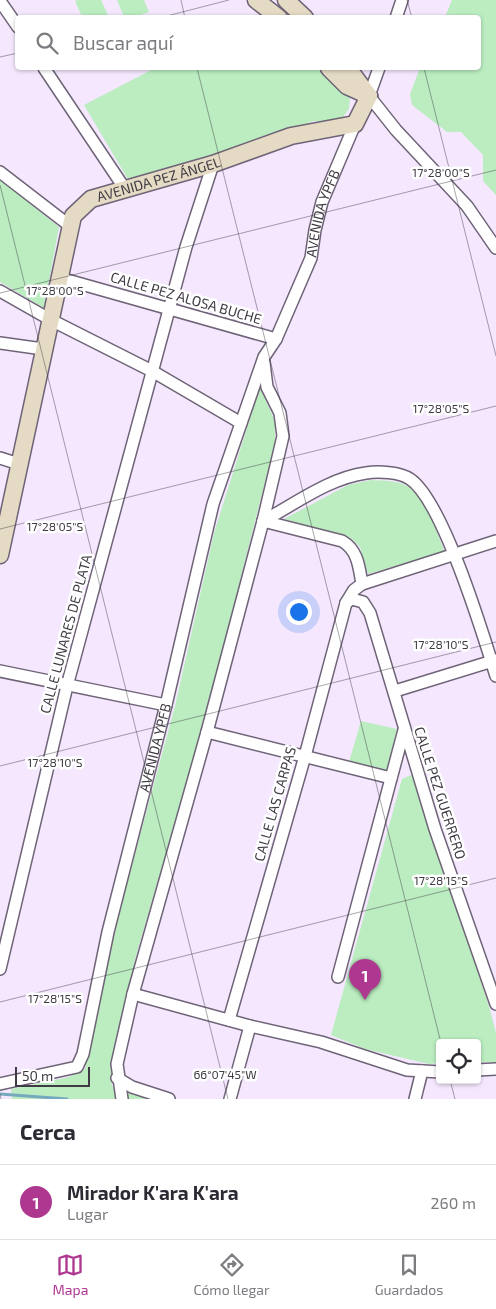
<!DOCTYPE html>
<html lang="es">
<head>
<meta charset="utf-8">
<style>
	:root { --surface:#fff; --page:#f2f2f3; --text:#2b2b33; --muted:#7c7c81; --line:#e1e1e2; --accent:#ae3890 }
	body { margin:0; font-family:"Exo 2",sans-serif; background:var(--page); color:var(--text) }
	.controls { position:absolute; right:15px; bottom:15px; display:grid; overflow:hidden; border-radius:5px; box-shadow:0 1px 4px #0004 }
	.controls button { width:45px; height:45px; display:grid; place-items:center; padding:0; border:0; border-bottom:1px solid var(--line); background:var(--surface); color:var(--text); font:25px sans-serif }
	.scale { position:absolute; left:15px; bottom:12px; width:75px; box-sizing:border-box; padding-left:5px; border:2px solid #3f3a43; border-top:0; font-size:14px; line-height:18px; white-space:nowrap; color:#3f3a43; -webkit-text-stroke:4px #fff; paint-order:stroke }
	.you { position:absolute; left:298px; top:611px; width:18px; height:18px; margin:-12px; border:4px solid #fff; border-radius:50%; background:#1a73e8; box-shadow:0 0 0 8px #1a73e833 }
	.badge { display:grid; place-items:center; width:32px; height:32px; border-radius:50%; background:var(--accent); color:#fff; font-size:16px; font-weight:700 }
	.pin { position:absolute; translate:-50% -41px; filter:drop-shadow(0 1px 2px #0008) }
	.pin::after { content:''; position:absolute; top:26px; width:18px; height:15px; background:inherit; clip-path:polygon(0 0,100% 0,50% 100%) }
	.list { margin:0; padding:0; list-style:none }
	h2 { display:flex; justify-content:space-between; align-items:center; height:65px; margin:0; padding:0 20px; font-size:21px }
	h2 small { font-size:16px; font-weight:400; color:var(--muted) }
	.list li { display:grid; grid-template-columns:32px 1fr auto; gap:15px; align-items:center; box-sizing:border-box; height:75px; padding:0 20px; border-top:1px solid var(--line) }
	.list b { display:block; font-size:19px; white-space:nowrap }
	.list p { margin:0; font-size:16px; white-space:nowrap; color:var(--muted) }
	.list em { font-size:16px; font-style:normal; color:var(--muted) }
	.icon { flex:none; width:28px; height:28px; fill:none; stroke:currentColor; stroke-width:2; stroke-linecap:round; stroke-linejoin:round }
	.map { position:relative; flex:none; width:496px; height:1099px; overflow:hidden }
	.search { position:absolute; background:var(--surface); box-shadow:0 1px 4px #0004; left:15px; right:15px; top:15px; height:55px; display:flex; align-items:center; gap:12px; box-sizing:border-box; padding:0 18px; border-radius:5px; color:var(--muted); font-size:19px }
	.sheet { height:140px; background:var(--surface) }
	nav { display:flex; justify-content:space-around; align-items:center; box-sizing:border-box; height:70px; border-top:1px solid var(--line); background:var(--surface); font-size:14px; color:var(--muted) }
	nav a { display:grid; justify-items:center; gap:2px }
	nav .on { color:var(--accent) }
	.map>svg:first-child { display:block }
</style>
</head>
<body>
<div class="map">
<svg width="496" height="1099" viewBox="0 0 496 1099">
	<rect width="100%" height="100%" fill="#f4e7fe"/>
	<path fill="#bbedc0" d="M78 0H101L109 17H82L75 1Z
		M117 0H144L149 12 135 17H124Z
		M452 0H496V195L483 181V155L461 132H447L412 105 410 94 420 68H478V18L445 17Z
		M155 68H322L350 97 349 109 339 122 314 121 212 157 129 181 84 105Z
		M0 180 59 227 44 308 0 282Z
		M260 387 275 421V443L200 737 137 952 111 1064V1082L117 1098 127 1086 155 1099H12L11 1089 69 1077 85 1069 113 935 175 706 214 533Z
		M371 480C384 481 398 480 409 487 427 499 437 534 445 552L368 574 360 547 351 538 284 519 348 485Z
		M361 721 397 729 386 772 349 762Z
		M411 775 415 780 489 1006 496 1033V1062H477V1043H440V1063L429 1064 365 1049 331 1035 402 779Z"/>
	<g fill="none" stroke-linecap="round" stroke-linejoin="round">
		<path stroke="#76a9be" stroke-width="3" d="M0 1094 67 1099"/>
		<defs>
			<g id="street">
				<path d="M0 1 18 27"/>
				<path d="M396 18 402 0"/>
				<path d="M44 68 125 189"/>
				<path d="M379 68 369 96 396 130 467 206 496 248"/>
				<path d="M0 172 70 226"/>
				<path d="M60 278 276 339"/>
				<path d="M0 291 51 320 152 371 241 423"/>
				<path d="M0 343 43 349"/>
				<path d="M0 458 19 464"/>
				<path d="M263 521C295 504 329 478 366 473 378 471 400 472 410 479 443 501 483 634 496 676"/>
				<path d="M263 521 342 541C358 550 359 567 362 584"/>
				<path d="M346 603 354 590 362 584 496 541"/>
				<path d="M0 671 166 705"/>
				<path d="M395 691 496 660"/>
				<path d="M207 732 391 778"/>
				<path d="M0 969 67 686 186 247 213 164"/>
				<path d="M338 977 404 730"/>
				<path d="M133 994 250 1026 321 1042 407 1070 440 1072"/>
				<path d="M229 1020 305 756 346 603 352 599 363 602 370 613 435 829 496 1004"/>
				<path d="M477 1070 496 1069"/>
				<path d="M117 1078 132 1087 169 1099"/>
				<path id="s1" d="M0 1084 77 1067 83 1054 108 932 166 705 213 504 264 357 276 339 311 258 315 230 322 202 355 124"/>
				<path d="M122 1099 117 1064 133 994 207 732 263 521 283 436 280 413 267 387 264 363"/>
				<path d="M230 1099 250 1026"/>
				<path d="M415 1099 422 1071"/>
			</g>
			<g id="secondary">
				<path d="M256 0 279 18"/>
				<path d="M286 0 305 18"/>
				<path d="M329 68 347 86 369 96"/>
				<path d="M348 68 369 96"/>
				<path id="s2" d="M0 555 73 216 91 199 213 164 291 136 355 124 369 96"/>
			</g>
		</defs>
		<use href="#street" stroke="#6f6477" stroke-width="14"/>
		<use href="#secondary" stroke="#6f6477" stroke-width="19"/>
		<use href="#street" stroke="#fff" stroke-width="11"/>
		<use href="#secondary" stroke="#e5dbc4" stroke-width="16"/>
	</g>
	<path fill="none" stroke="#3f3a43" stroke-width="1" stroke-opacity="0.45" d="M181 0 185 18M407 0 412 18M159 18 229 0M0 57 18 53M197 68 441 1043M424 68 496 356M0 185 228 1099M0 293 496 170M0 529 496 406M0 766 496 642M0 1002 496 878M450 1080 455 1099M0 1094 1 1099"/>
	<g text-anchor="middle" stroke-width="5" stroke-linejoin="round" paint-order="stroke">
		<g font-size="14" fill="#3f3a43" stroke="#fff">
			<text dy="5" stroke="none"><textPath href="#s2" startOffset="442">AVENIDA PEZ ÁNGEL</textPath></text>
			<text dy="5" stroke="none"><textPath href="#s1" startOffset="970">AVENIDA YPFB</textPath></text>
			<text transform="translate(186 298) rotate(16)" y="5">CALLE PEZ ALOSA BUCHE</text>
			<text transform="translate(66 634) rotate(-75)" y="5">CALLE LUNARES DE PLATA</text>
			<text dy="5" stroke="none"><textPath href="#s1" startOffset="408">AVENIDA YPFB</textPath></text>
			<text transform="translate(440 793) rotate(72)" y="5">CALLE PEZ GUERRERO</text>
			<text transform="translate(275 804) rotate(-74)" y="5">CALLE LAS CARPAS</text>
		</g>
	</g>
	<g font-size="12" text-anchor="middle" fill="#3f3a43" stroke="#fff" stroke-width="5" stroke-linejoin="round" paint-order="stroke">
		<text x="441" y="177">17°28'00"S</text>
		<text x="55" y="295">17°28'00"S</text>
		<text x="441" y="413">17°28'05"S</text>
		<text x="55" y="531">17°28'05"S</text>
		<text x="441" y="649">17°28'10"S</text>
		<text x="55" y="767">17°28'10"S</text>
		<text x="441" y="885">17°28'15"S</text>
		<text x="55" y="1003">17°28'15"S</text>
		<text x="225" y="1079">66°07'45"W</text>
	</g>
</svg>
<div class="controls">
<button><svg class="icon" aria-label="locate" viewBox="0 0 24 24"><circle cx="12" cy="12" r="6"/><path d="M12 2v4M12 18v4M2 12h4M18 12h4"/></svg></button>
</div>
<div class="scale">50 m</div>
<div class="you"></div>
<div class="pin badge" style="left:365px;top:1000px">1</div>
<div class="search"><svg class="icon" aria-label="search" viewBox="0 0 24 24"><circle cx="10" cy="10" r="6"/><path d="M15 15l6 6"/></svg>Buscar aquí</div>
</div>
<section class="sheet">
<h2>Cerca<small></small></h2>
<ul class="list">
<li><span class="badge">1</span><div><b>Mirador K'ara K'ara</b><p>Lugar</p></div><em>260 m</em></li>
</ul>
</section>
<nav>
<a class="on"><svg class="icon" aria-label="map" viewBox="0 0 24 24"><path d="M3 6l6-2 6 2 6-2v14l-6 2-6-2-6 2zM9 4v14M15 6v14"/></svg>Mapa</a>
<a><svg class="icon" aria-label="directions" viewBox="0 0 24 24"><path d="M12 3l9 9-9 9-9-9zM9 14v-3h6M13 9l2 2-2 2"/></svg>Cómo llegar</a>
<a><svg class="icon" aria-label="saved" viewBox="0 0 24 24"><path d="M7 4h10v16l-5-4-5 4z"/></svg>Guardados</a>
</nav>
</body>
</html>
